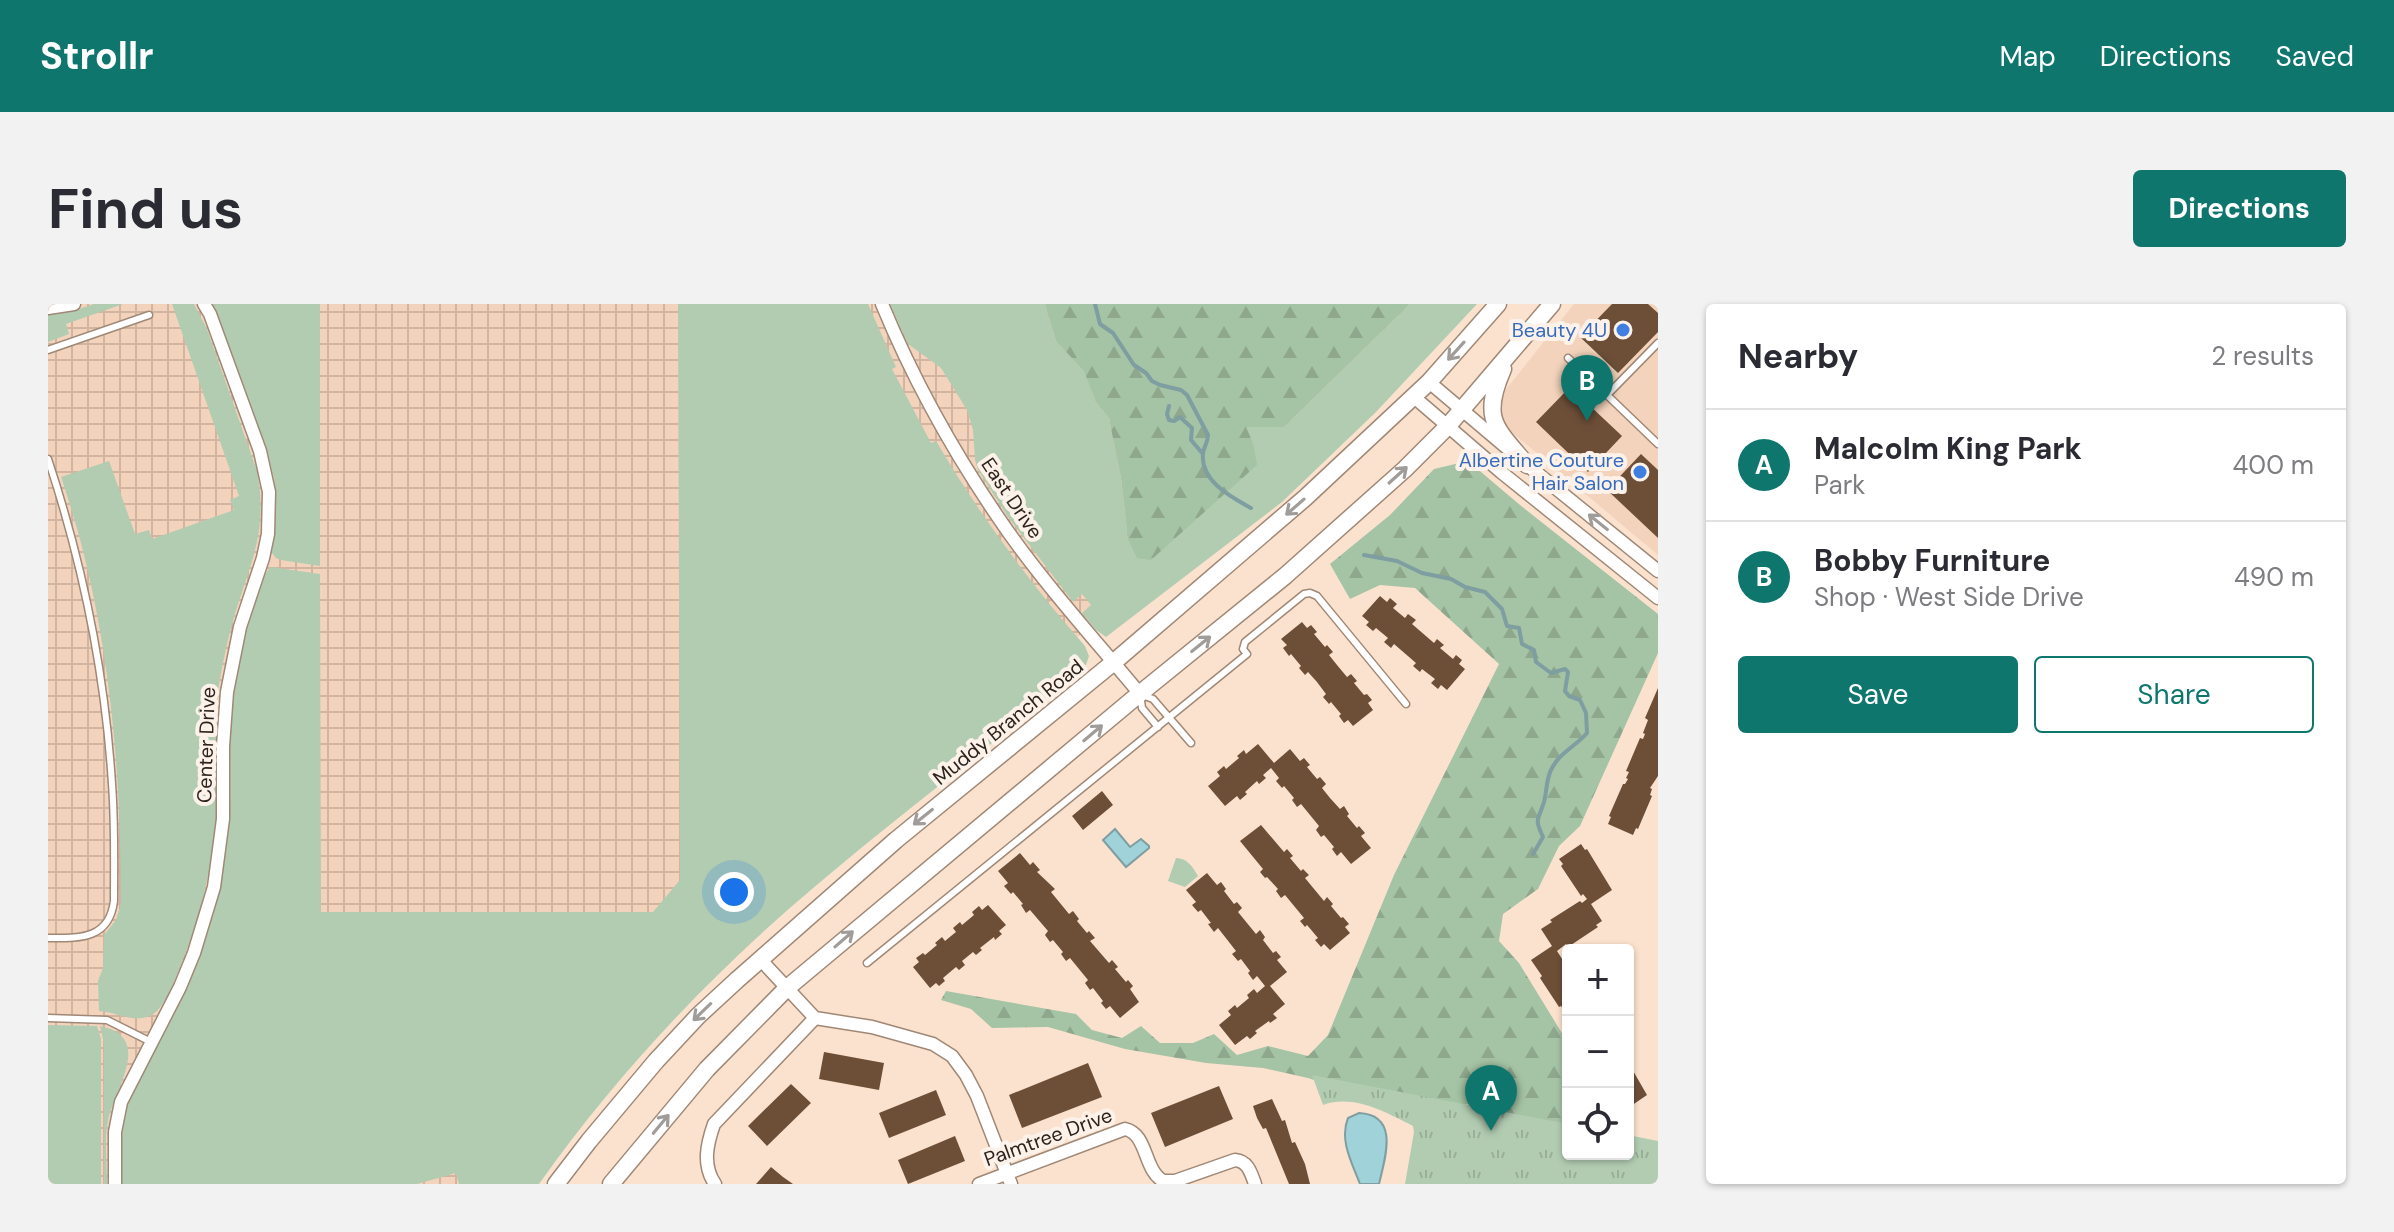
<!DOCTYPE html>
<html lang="en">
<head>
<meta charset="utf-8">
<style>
	:root { --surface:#fff; --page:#f2f2f3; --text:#2b2b33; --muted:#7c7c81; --line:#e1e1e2; --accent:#0f766e }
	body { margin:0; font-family:"DM Sans",sans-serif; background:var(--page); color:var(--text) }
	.controls { position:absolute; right:24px; bottom:24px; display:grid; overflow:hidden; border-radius:8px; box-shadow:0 2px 6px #0004 }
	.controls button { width:72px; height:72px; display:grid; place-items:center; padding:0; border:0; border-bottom:2px solid var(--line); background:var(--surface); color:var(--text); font:40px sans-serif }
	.you { position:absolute; left:686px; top:588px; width:28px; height:28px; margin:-20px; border:6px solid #fff; border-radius:50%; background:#1a73e8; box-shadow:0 0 0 12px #1a73e833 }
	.badge { display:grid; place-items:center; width:52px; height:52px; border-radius:50%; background:var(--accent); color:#fff; font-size:26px; font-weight:700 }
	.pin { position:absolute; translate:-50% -66px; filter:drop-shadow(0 2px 4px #0008) }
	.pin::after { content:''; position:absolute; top:42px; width:28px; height:24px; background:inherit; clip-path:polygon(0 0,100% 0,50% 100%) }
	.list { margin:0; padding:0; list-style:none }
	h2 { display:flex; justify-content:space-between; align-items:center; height:104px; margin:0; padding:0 32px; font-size:34px }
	h2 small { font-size:26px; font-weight:400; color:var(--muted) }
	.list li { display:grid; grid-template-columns:52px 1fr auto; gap:24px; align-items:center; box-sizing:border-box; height:112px; padding:0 32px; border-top:2px solid var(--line) }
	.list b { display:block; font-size:30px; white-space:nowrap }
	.list p { margin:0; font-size:26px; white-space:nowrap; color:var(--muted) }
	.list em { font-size:26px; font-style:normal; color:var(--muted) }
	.actions { display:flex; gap:16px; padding:24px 32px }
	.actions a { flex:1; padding:18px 0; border:2px solid var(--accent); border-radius:8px; text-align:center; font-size:28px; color:var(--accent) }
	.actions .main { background:var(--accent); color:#fff }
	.icon { flex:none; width:44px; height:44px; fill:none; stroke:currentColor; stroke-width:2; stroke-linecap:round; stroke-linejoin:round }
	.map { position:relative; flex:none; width:1610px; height:880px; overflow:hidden; border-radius:8px }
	header { display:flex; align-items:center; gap:48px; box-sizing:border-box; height:112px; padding:0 40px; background:var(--accent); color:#fff }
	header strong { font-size:38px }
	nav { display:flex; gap:44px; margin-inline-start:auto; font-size:28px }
	.intro { display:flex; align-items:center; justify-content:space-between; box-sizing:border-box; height:192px; padding:0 48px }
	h1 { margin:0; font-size:56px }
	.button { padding:20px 36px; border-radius:8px; background:var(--accent); color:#fff; font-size:28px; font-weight:700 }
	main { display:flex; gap:48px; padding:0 48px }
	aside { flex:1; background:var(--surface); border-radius:8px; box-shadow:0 2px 6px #0004 }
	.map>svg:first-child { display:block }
</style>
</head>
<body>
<header>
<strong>Strollr</strong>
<nav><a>Map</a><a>Directions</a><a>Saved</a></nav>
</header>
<div class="intro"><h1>Find us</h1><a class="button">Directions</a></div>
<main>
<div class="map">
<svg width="1610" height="880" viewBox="0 0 1610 880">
	<defs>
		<pattern id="industrial-grid" width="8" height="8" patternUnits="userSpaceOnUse" patternTransform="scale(2)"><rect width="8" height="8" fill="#f3d3bb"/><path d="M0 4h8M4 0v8" fill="none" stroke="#d1b5a0"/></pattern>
		<pattern id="forest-firs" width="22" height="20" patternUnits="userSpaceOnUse" patternTransform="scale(2)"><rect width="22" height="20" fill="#a5c3a5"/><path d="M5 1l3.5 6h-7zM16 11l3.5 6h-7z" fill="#8ea78d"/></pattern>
		<pattern id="park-tufts" width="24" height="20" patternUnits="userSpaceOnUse" patternTransform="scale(2)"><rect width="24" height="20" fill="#b2ccb2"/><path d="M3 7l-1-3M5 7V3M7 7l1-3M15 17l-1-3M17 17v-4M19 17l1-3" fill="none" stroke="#99af98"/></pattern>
	</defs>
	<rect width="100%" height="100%" fill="#fbe2ce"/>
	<path fill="#f3d3bb" d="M1526 0H1610V251L1453 119 1452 93Z"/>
	<path fill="url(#industrial-grid)" d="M0 0H1378L1053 311 446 880H0Z"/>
	<path fill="#b2ccb2" d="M46 0H75L18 20 21 30 0 38V10L22 8Z
		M124 0H146L159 25 209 167C220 226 204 255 187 310 180 333 175 357 171 381 165 422 169 463 168 503 166 556 154 609 134 658 127 674 121 695 109 707 92 723 70 708 51 707L50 677 55 664 56 631 68 616 73 599C73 455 60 310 13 173L61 157 87 230 101 226 104 235 186 206 182 196 191 192Z
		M164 0H272V262L233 256 228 254 224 249 228 202 226 175 217 140 173 20Z
		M630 0H820L848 63 844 65 883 139 888 137C931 210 981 278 1037 342L1041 352 1038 361C933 452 819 534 716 627 633 703 556 788 491 880H411L408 869 369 880H73C73 853 72 827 78 801 86 772 107 746 121 720 150 666 170 609 178 548 184 510 182 471 182 433 184 388 191 344 206 301 210 288 213 272 223 263L272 270 273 608H605L632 576Z
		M842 0H997L1008 37 1037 67 1048 98 1061 114 1073 174 1080 235 1205 139 1197 123H1236L1362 0H1429L1328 108 1234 198 1058 333 1048 326 1034 309 1043 301 1034 290 1025 298 960 213 930 166 927 156 925 126 919 106 893 64 860 40Z
		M0 721 49 722 53 735V880H0Z
		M52 722C107 733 66 785 60 817 56 837 59 859 59 880H56V740Z"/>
	<path fill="url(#forest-firs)" d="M997 0H1362L1236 123H1198L1205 139 1209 161 1103 256 1089 254 1080 235 1073 174 1061 114 1048 98 1036 67 1008 37Z
		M1420 157 1472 201 1610 310V349L1532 522 1511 542 1490 585 1455 610 1451 637 1471 659 1520 739V821L1428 817 1427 800 1376 802 1321 794 1260 774 1215 764 1158 759 1077 745 1000 723 944 724 923 705 893 696 898 687 1028 710 1044 726 1074 734 1093 722 1112 739H1145L1166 730 1189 751 1220 742 1260 752 1280 731 1346 571 1451 360 1367 284 1332 281 1302 295 1282 260 1342 211 1386 165Z"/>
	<path fill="url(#park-tufts)" d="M1128 554C1139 554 1145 563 1150 572L1137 583 1120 577Z
		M1264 771 1520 820V850H1580V831L1610 837V880H1357L1366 828 1365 822C1337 808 1306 790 1275 801Z"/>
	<path fill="#a0d2da" stroke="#7e9ea1" stroke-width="2" d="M1067 525 1082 543 1093 535 1101 542V544L1078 563 1055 536Z
		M1311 809C1352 811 1337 854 1331 880H1312C1304 859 1291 836 1300 814Z"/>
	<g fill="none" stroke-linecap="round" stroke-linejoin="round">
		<path stroke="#7e9ea1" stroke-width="4" d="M1047 0 1052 20 1065 29 1086 61 1098 69 1104 77 1112 81 1133 86 1139 91 1160 131C1160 139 1156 142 1155 149 1152 177 1183 193 1203 204
			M1121 102 1119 110 1121 116 1126 117 1132 113 1144 124 1143 136 1155 150
			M1316 251 1349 257 1374 269 1403 275 1417 283 1437 288 1454 305 1459 322 1471 324 1474 340 1486 346 1488 358 1503 369 1517 365 1520 368 1517 387 1521 392 1532 396 1538 409 1539 429C1528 442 1511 449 1503 466 1498 476 1499 487 1496 498 1490 517 1486 514 1495 533L1485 550"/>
	</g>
	<path fill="#6d4f38" d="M1564 0H1600L1610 9V28L1570 69 1532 33Z
		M1522 83 1574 132 1540 168 1488 118Z
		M1593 150 1610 166V234L1559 186Z
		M1332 292 1339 298 1342 294 1349 300 1345 304 1357 314 1360 310 1368 316 1364 320 1386 339 1389 335 1396 341 1392 344 1405 355 1408 351 1414 356 1411 360 1417 365 1399 386 1393 381 1390 385 1383 379 1387 375 1374 365 1372 368 1365 362 1368 359 1346 340 1343 344 1336 338 1340 334 1328 324 1325 327 1318 321 1321 318 1314 312Z
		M1254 318 1259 324 1263 321 1269 328 1266 330 1277 343 1279 341 1285 348 1281 351 1289 361 1299 373 1303 370 1309 377 1306 379 1316 391 1319 390 1324 396 1320 399 1325 406 1305 422 1300 416 1296 419 1291 412 1293 410 1283 398 1281 400 1275 393 1278 390 1269 378 1260 368 1257 371 1251 364 1253 362 1243 350 1241 352 1235 344 1239 341 1233 335Z
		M1610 384V472L1602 484 1604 485 1602 491 1604 492 1590 525 1588 524 1585 531 1560 520 1563 513 1561 512 1575 480H1577L1580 475 1578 474 1581 468 1578 467 1592 434 1595 435 1597 430 1595 429 1600 416 1597 414Z
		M1210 440 1226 459 1242 445 1252 457 1256 454 1262 461 1259 463 1269 475 1272 473 1278 480 1274 484 1282 494 1292 505 1296 502 1301 510 1299 512 1309 524 1311 522 1317 529 1313 532 1323 544 1303 560 1293 548 1289 552 1284 545 1286 543 1276 531 1273 533 1268 526 1271 522 1253 500 1249 503 1244 496 1246 494 1236 482 1234 484 1228 477 1231 474 1223 464 1215 471 1218 474 1211 480 1209 477 1197 488 1199 490 1192 496 1189 492 1177 502 1160 482 1172 472 1169 468 1176 462 1178 465 1191 454 1189 452 1196 446 1198 450Z
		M1054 487 1065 501 1035 526 1024 512Z
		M1213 521 1236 548 1239 545 1245 552 1242 554 1253 567 1255 565 1261 571 1257 574 1276 597 1279 593 1285 600 1283 602 1293 614 1295 613 1301 620 1297 623 1302 629 1282 646 1276 640 1273 643 1267 636 1270 634 1259 621 1257 623 1252 617 1256 614 1237 591 1233 594 1228 587 1230 585 1219 573 1217 574 1212 568 1215 565 1192 537Z
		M1533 540 1537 546 1539 545 1564 586 1543 600 1554 617 1548 621 1550 623 1520 643 1518 640 1509 647 1516 658 1518 656 1520 659V712L1513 702 1511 703 1492 674 1494 672 1483 656 1504 642 1493 625 1504 618 1502 616 1532 597 1534 599 1539 595 1535 590 1533 592 1513 562 1515 560 1511 555Z
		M972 549 982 561 985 558 992 566 989 568 1007 585 1003 588 1021 610 1025 607 1031 615 1029 617 1039 629 1041 627 1047 634 1042 637 1061 659 1064 656 1070 663 1067 665 1078 678 1080 676 1085 682 1082 685 1091 698 1072 714 1062 702 1058 705 1053 699 1055 697 1045 684 1042 686 1037 679 1040 676 1022 654 1018 657 1013 650 1015 648 1005 636 1002 638 997 631 1000 627 982 606 978 609 973 601 975 600 965 588 963 590 956 582 960 579 950 567Z
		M1159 569 1169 581 1173 578 1178 585 1176 587 1186 600 1189 598 1194 604 1190 608 1208 630 1212 626 1217 633 1215 636 1225 649 1228 647 1233 653 1229 656 1239 668 1222 682 1237 700 1225 710 1229 714 1222 719 1221 717 1207 727 1209 729 1202 735 1199 732 1187 741 1171 721 1183 711 1180 707 1187 701 1189 704 1201 694 1199 691 1206 685 1209 689 1217 682 1209 672 1205 676 1200 669 1202 667 1193 655 1190 657 1184 650 1188 647 1170 624 1166 628 1160 620 1163 619 1153 606 1150 608 1144 601 1148 598 1138 586Z
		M940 601 958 621 951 627 954 630 947 636 946 633 932 644 934 646 928 651 925 648 914 657 917 661 911 666 908 663 895 674 897 677 891 682 888 679 882 684 865 663 871 658 868 654 875 649 877 651 889 641 887 639 894 633 897 637 903 632 908 628 905 624 912 618 914 621 926 611 924 608 931 602 934 606Z
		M776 748 836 759 831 786 771 775Z
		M1580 758 1599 791 1580 804Z
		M1040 759 1054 793 974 824 961 791Z
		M743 780 763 799 719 842 700 822Z
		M1171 782 1185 815 1117 843 1103 809Z
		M888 786 898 811 841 834 831 809Z
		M1224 795 1234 817 1237 816 1244 839 1247 838 1257 860 1262 880H1241L1218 824 1215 825 1209 814 1205 802Z
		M907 832 917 857 860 880 850 856Z
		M723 863 735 873 745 880H708Z"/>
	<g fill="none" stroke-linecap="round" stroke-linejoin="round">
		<defs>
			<path id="lane" d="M1610 39 1559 91 1610 140
				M0 46 101 11
				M1520 54 1559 91
				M0 155C35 261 57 369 64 480 67 519 66 558 66 597 61 636 31 634 0 634
				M1110 423 1094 404 1092 390 1105 395 1143 439
				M819 659 1199 350 1195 345 1197 338 1256 290 1262 289 1269 292 1358 400
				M0 714 59 716 103 738"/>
			<path id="street" d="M834 0C867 80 911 158 961 229 1001 285 1048 337 1092 390
				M0 4 26 0
				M1381 78 1459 144
				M1366 93 1453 168 1610 294
				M1473 156 1610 267
				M712 655 767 714 824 723 885 740 904 752 918 771 929 792 963 880
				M67 880V828L73 798 132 683 146 649 166 583 175 515V442L179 388 192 323 215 254 220 230 221 188 212 147 162 10 156 0
				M667 880C654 861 659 840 666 820L767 714
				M931 880 1077 825C1100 830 1095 865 1115 877H1127L1187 856C1200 857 1203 869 1207 880"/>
			<path id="secondary" d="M1455 65C1433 115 1447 123 1479 161
				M508 880 541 837 608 757 650 712 689 676 848 536 1066 358 1257 194 1381 78 1450 0
				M563 880 659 765 739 684 1084 396 1237 272 1357 165 1399 123 1504 0"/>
		</defs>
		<use href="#lane" stroke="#9f8876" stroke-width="9"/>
		<use href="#street" stroke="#9f8876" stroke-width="15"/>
		<use href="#secondary" stroke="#9f8876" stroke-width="19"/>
		<use href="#lane" stroke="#fff" stroke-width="6"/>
		<use href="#street" stroke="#fff" stroke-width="12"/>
		<use href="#secondary" stroke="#fff" stroke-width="16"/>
	</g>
	<defs><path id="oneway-shaft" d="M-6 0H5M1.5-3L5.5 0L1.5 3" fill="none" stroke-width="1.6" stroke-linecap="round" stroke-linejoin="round" transform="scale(2)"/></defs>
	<g stroke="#a09c99">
		<use href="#oneway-shaft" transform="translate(1408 47) rotate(132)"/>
		<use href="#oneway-shaft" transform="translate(1350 171) rotate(-42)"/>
		<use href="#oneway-shaft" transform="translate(1247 203) rotate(139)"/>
		<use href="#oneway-shaft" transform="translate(1550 218) rotate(-141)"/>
		<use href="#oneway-shaft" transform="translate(1153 340) rotate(-39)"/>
		<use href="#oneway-shaft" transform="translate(1045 429) rotate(-40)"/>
		<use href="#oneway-shaft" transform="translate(875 513) rotate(141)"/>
		<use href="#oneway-shaft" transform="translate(796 635) rotate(-41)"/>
		<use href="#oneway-shaft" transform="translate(654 708) rotate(136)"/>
		<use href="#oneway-shaft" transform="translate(613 820) rotate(-50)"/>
	</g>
	<g fill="#3f7fe0" stroke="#fcf2ea" stroke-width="3">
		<circle cx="1575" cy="26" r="8"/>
		<circle cx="1592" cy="168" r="8"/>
	</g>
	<g text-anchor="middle" stroke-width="8" stroke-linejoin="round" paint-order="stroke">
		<g font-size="20" fill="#366cbe" stroke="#fcf2ea" text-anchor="end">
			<text x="1559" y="33">Beauty 4U</text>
			<text x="1576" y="163">Albertine Couture<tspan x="1576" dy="23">Hair Salon</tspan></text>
		</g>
		<g font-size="20" fill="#2d231c" stroke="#fcf2ea">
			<text transform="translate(964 194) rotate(56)" y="7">East Drive</text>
			<text transform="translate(960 418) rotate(-39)" y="7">Muddy Branch Road</text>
			<text transform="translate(158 441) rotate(-88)" y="7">Center Drive</text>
			<text transform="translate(1000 833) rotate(-20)" y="7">Palmtree Drive</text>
		</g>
	</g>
</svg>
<div class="controls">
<button>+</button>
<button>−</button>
<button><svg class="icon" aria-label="locate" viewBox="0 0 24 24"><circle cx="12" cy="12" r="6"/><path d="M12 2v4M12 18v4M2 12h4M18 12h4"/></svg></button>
</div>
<div class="you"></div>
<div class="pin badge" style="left:1443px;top:827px">A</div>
<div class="pin badge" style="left:1539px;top:117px">B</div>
</div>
<aside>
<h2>Nearby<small>2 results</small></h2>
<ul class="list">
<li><span class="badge">A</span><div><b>Malcolm King Park</b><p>Park</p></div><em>400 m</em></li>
<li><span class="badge">B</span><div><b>Bobby Furniture</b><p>Shop · West Side Drive</p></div><em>490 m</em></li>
</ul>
<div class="actions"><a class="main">Save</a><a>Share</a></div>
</aside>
</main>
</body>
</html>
